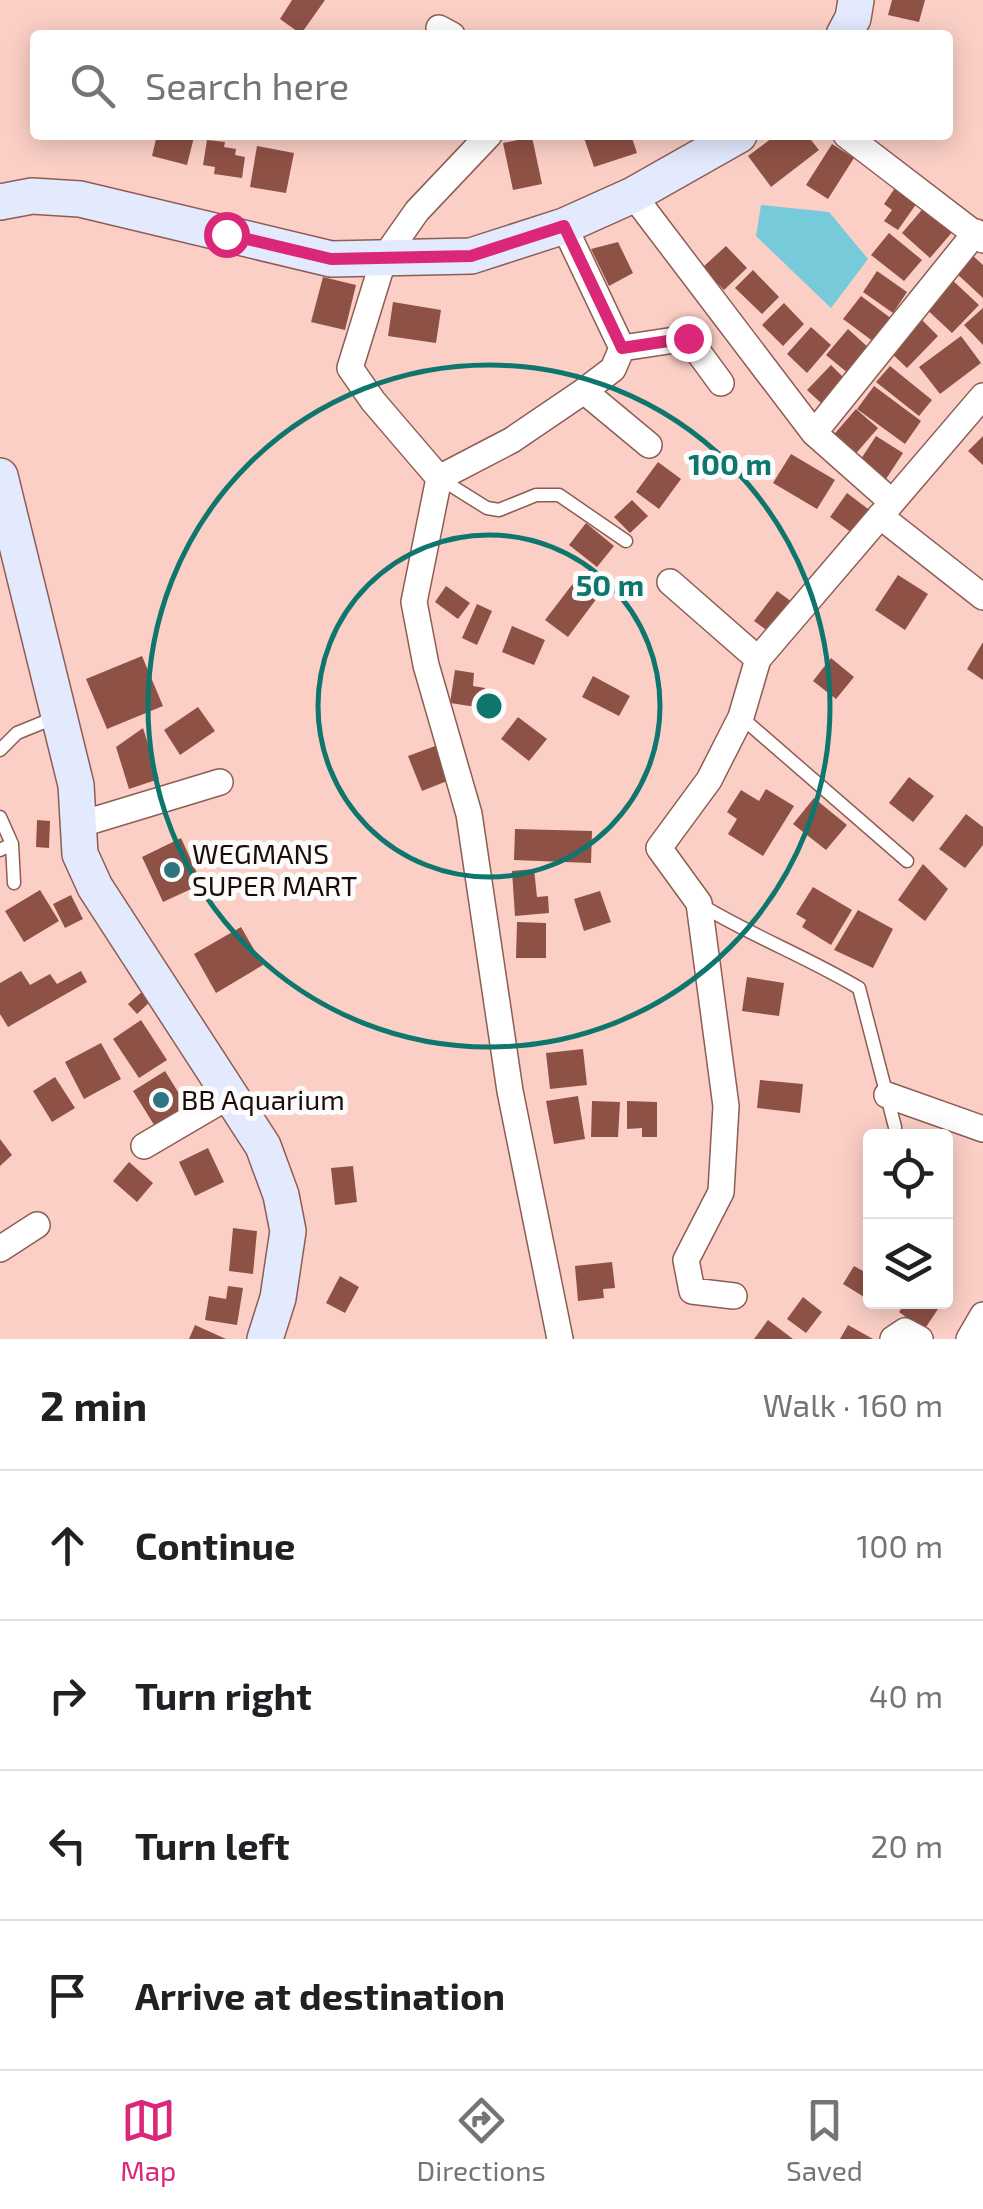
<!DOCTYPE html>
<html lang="en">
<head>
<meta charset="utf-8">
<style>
	:root { --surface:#fff; --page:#f6f6f6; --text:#202124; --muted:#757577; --line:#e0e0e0; --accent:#db2777 }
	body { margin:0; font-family:"Exo 2",sans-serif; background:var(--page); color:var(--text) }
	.controls { position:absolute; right:30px; bottom:30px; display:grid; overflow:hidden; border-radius:10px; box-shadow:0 5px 25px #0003 }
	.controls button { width:90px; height:90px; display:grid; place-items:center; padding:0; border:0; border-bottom:2px solid var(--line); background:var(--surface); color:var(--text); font:50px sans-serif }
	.stop { position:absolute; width:30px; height:30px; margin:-22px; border:8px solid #db2777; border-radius:50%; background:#fff }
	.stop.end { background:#db2777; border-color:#fff; box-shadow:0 2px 10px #0008 }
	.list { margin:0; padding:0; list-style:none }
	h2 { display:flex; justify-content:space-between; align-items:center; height:130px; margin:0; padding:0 40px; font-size:42px }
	h2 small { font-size:32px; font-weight:400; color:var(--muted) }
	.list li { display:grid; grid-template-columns:65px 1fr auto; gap:30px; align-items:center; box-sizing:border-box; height:150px; padding:0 40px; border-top:2px solid var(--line) }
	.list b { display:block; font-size:38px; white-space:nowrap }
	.list em { font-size:32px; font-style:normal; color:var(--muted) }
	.icon { flex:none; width:55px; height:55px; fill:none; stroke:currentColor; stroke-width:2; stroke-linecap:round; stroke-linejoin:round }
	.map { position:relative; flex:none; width:983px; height:1339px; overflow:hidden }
	.search { position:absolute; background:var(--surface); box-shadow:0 5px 25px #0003; left:30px; right:30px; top:30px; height:110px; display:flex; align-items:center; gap:25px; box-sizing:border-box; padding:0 35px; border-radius:10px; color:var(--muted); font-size:38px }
	.sheet { height:730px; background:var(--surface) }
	nav { display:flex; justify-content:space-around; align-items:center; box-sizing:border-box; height:140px; border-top:2px solid var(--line); background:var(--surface); font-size:28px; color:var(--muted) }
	nav a { display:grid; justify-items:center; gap:5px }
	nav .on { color:var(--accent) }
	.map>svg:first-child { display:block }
</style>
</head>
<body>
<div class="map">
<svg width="983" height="1339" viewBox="0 0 983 1339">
	<rect width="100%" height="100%" fill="#fbcfc6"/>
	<path fill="#77cada" d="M761 205 829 212 868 259 831 308 756 236Z"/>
	<path fill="#8e5146" d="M292 0H325L301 34 280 19Z
		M892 0H925L919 22 888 15Z
		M157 135 194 137 187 165 152 156Z
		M583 135H631L637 153 594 167Z
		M776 135H807L819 150 771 187 748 156Z
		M532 137 542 184 513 190 503 143Z
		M207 140 225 142 224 147 236 149 235 155 245 157 242 178 214 174 215 167 203 165Z
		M832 144 854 158 828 199 806 185Z
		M257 146 294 153 286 193 250 187Z
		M897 185 919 200 898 230 884 221 892 210 884 204Z
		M926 205 954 230 930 258 902 233Z
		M889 233 922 260 904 281 871 255Z
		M618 242 633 273 609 286 591 249Z
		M726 246 747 268 724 290 702 268Z
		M971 254 983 265V298L955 272Z
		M753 270 779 297 762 314 735 288Z
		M877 271 907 292 893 313 863 292Z
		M323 277 356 285 345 330 311 322Z
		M949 277 979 305 952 333 922 305Z
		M861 296 892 319 874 342 843 319Z
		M393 302 441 310 436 343 388 336Z
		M784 303 804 324 783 346 762 325Z
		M983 308V345L964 325Z
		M918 316 938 336 907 368 887 349Z
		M811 327 831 345 807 373 787 354Z
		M848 329 870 349 849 374 826 355Z
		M961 336 981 363 940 394 919 367Z
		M831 365 845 379 821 403 807 390Z
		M890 366 932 400 919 416 876 382Z
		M874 386 921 421 905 444 857 409Z
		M856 409 878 428 852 458 830 439Z
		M876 436 903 453 886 479 859 462Z
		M983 436V465L968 451Z
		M791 454 835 480 817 509 773 483Z
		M658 462 681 479 659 509 636 492Z
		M847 493 876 515 859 538 830 517Z
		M632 500 648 516 630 533 614 517Z
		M586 523 614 546 597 567 569 545Z
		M581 573 603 590 568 637 545 620Z
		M898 575 928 594 905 630 875 610Z
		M446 586 470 603 458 619 435 602Z
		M777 591 799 607 776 637 754 621Z
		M477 604 492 611 477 645 462 638Z
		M512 626 545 640 534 665 502 652Z
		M983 642V680L967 669Z
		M142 656 163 706 107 729 86 679Z
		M831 658 854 677 836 699 813 681Z
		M455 670 474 673 473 686 485 688 483 708 450 703Z
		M593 676 630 696 619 716 582 697Z
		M198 707 215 731 180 755 164 730Z
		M518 717 547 739 529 761 501 739Z
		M143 728 159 779 129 789 116 747Z
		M438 745 452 779 422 791 408 756Z
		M909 777 934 796 913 822 889 803Z
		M766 789 794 806 763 856 728 834 737 819 727 812 741 790 759 801Z
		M814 798 847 825 826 850 793 824Z
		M966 814 983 827V845L965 868 939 849Z
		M37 820 50 821 49 848 36 847Z
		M515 829 592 831 591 863 514 860Z
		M181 838 202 884 163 902 142 857Z
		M923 864 948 889 925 921 898 900Z
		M534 869 537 897 548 896 549 913 515 916 512 871Z
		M813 887 852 910 831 945 802 927 806 920 796 914Z
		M40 890 59 921 24 942 5 911Z
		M600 891 611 922 584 931 574 899Z
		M71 895 83 919 65 928 53 904Z
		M858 910 893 929 873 968 834 950Z
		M517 922 546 923V958H516Z
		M241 927 263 965 216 993 194 954Z
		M21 971 30 985 50 974 57 984 81 971 87 982 8 1027 0 1014V983Z
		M747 977 784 983 779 1016 742 1011Z
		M144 990 153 999 137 1014 128 1004Z
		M141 1020 167 1060 139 1078 113 1039Z
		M101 1043 121 1079 84 1099 65 1062Z
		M583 1049 587 1085 550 1089 546 1053Z
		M165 1071 188 1108 156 1128 133 1091Z
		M55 1077 75 1108 52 1122 33 1091Z
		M760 1080 803 1084 800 1113 757 1108Z
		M578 1096 585 1139 554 1144 546 1101Z
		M592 1101 620 1102 618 1137H591Z
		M627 1101 657 1102V1137H642V1128L627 1129Z
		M0 1139 12 1155 0 1166Z
		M208 1148 224 1182 195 1196 179 1162Z
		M129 1162 153 1183 137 1202 113 1181Z
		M353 1166 357 1202 335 1205 331 1168Z
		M233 1228 257 1231 253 1274 229 1271Z
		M612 1262 615 1288 603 1289 604 1298 578 1301 575 1266Z
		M854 1266 870 1275 869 1300 843 1284Z
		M340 1276 359 1287 345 1313 326 1303Z
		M228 1286 243 1288 237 1325 205 1320 209 1296 226 1299Z
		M803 1297 822 1312 806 1333 787 1319Z
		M906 1302H927L938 1309 924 1330 899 1312Z
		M768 1320 793 1339H754Z
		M195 1325 226 1339H189Z
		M848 1325 873 1339H840Z"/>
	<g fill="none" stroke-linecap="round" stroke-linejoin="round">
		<defs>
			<path id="service" d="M439 478 487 508 499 510 536 495H559L626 541
				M741 717 907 861
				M0 750 17 733 59 716
				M0 817 12 844 0 850
				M12 844 14 883
				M701 905C752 936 807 957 859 988L895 1127"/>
			<path id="minor" d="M439 28 452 35
				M489 135 417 211 384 258 350 368 373 401 439 478 414 602 426 665 469 814 510 1091 560 1339
				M846 135 983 240
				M633 195 814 433 892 502
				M622 348 688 338 721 383
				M584 391 649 445
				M814 433 976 232
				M439 478 512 440 584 391 613 369 622 348 564 226
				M880 516 983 597
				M670 582 758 659
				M78 825 220 782
				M887 1095 983 1129
				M144 1146 231 1095
				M0 1249 37 1225
				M734 1296 692 1291 686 1260 721 1192 726 1106 699 903 659 848 709 780 741 717 758 659 983 396
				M893 1339 905 1331 920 1339
				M969 1339 983 1315"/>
			<path id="secondary" d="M844 35 853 18 856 0
				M0 202 32 196 80 199 331 259 471 256 564 226 633 195 739 135
				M0 476 76 785 80 854 95 887 263 1146 281 1195 288 1231 278 1298 265 1339"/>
		</defs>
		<use href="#service" stroke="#8d5d54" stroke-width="15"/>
		<use href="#minor" stroke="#8d5d54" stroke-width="28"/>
		<use href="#secondary" stroke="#8d5d54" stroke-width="38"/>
		<use href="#service" stroke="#fff" stroke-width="12"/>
		<use href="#minor" stroke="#fff" stroke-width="25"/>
		<use href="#secondary" stroke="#e4eafe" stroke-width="35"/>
	</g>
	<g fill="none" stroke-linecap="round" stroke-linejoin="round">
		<path stroke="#db2777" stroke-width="12" d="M226 234 331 259 471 256 564 226 622 348 688 338"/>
	</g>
	<g fill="none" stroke="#0f766e" stroke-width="5">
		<circle cx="489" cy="706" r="171"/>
		<circle cx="489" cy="706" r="341"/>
	</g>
	<g fill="#2e7481" stroke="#fbfcfb" stroke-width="4">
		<circle cx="172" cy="870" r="10"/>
		<circle cx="161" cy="1100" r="10"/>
	</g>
	<g text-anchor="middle" stroke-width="10" stroke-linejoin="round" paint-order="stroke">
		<g font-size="28" fill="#1d0b08" stroke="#fbfcfb" text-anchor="start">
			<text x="192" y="864">WEGMANS<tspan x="192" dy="32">SUPER MART</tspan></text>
			<text x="181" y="1110">BB Aquarium</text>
		</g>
	</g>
	<circle cx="489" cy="706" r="15" fill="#0f766e" stroke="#fbfcfb" stroke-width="5"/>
	<g font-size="30" text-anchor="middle" font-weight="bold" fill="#0f766e" stroke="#fbfcfb" stroke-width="10" stroke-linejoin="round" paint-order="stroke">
		<text x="730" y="475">100 m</text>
		<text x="610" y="596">50 m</text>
	</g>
</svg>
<div class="controls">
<button><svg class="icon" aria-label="locate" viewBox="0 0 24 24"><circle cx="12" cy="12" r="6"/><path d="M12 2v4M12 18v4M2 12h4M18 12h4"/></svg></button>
<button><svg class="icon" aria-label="layers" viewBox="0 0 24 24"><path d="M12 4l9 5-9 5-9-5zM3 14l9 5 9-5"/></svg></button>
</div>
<div class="stop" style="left:226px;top:234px"></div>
<div class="stop end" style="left:688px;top:338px"></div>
<div class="search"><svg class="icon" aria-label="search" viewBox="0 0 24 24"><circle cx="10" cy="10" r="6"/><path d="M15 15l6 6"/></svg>Search here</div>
</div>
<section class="sheet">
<h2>2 min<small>Walk · 160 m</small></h2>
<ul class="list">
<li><svg class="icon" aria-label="ahead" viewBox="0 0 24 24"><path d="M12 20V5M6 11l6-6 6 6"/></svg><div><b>Continue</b></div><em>100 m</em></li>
<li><svg class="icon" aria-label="right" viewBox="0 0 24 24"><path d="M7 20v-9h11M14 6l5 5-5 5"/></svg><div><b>Turn right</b></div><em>40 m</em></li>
<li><svg class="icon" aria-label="left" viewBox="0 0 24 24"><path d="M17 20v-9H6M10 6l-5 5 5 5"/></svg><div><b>Turn left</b></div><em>20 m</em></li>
<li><svg class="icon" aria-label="arrive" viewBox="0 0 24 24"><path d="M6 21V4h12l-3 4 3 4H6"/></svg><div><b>Arrive at destination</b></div></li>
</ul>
</section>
<nav>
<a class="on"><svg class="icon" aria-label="map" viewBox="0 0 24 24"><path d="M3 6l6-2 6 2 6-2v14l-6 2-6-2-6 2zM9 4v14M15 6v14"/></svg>Map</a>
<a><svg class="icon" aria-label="directions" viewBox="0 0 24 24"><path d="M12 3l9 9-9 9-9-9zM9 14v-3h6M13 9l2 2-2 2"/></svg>Directions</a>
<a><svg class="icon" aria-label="saved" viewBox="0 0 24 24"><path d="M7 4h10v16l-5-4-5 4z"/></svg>Saved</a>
</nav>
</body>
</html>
